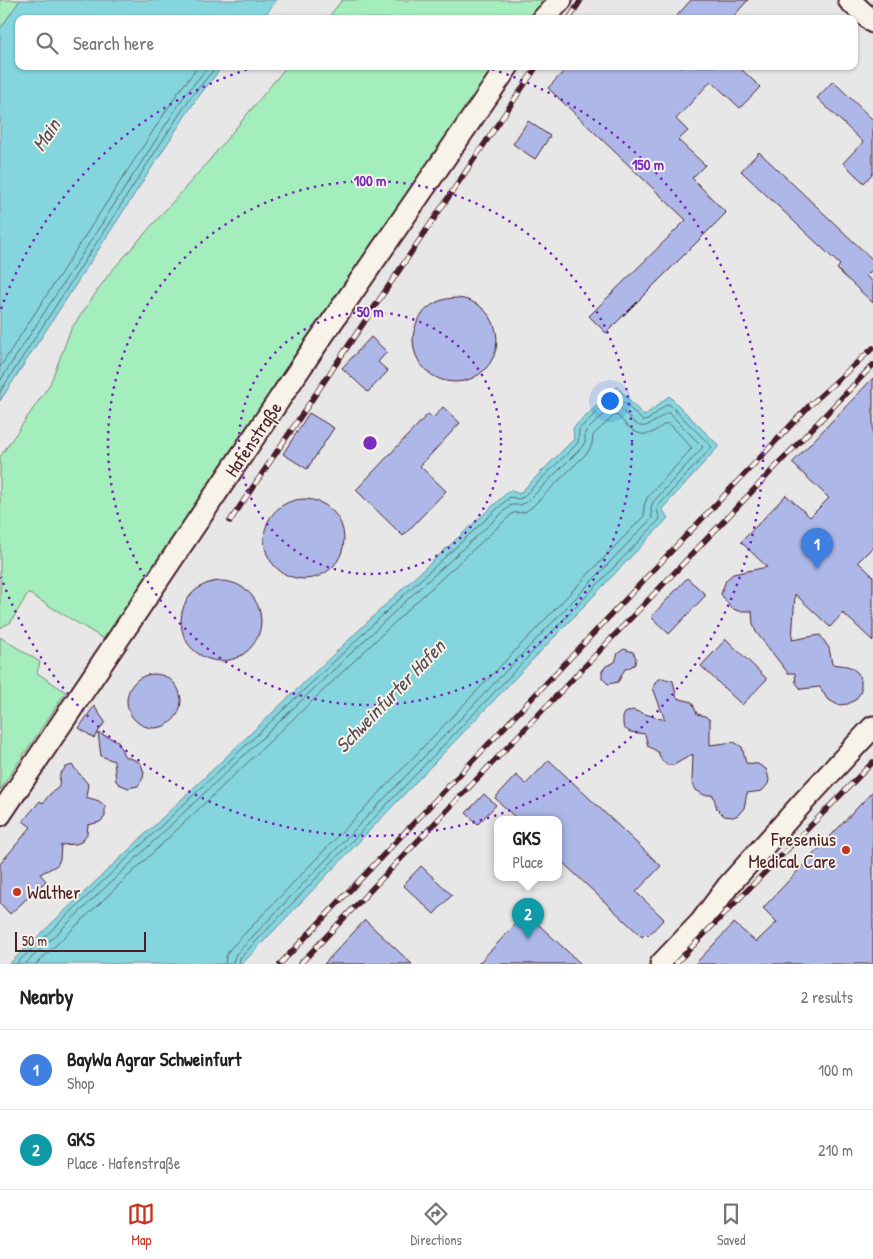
<!DOCTYPE html>
<html lang="en">
<head>
<meta charset="utf-8">
<style>
	:root { --surface:#fff; --page:#f6f6f6; --text:#222; --muted:#767676; --line:#e0e0e0; --accent:#c8321e }
	body { margin:0; font-family:"Patrick Hand",sans-serif; background:var(--page); color:var(--text) }
	.scale { position:absolute; left:15px; bottom:12px; width:131px; box-sizing:border-box; padding-left:5px; border:2px solid #4a1f2b; border-top:0; font-size:14px; line-height:18px; white-space:nowrap; color:#4a1f2b; -webkit-text-stroke:4px #f7f3e8; paint-order:stroke }
	.you { position:absolute; left:609px; top:400px; width:18px; height:18px; margin:-12px; border:4px solid #fff; border-radius:50%; background:#1a73e8; box-shadow:0 0 0 8px #1a73e833 }
	.badge { display:grid; place-items:center; width:32px; height:32px; border-radius:50%; background:var(--accent); color:#fff; font-size:16px; font-weight:700 }
	.pin { position:absolute; translate:-50% -41px; filter:drop-shadow(0 1px 2px #0008) }
	.pin::after { content:''; position:absolute; top:26px; width:18px; height:15px; background:inherit; clip-path:polygon(0 0,100% 0,50% 100%) }
	.popup { position:absolute; left:494px; top:816px; width:68px; height:65px; box-sizing:border-box; display:grid; place-content:center; border-radius:10px; background:var(--surface); filter:drop-shadow(0 1px 4px #0005); font-size:16px; white-space:nowrap; color:var(--muted) }
	.popup b { font-size:19px; color:var(--text) }
	.popup::after { content:''; position:absolute; left:50%; top:100%; margin-left:-10px; border:10px solid transparent; border-top-color:var(--surface) }
	.list { margin:0; padding:0; list-style:none }
	h2 { display:flex; justify-content:space-between; align-items:center; height:65px; margin:0; padding:0 20px; font-size:21px }
	h2 small { font-size:16px; font-weight:400; color:var(--muted) }
	.list li { display:grid; grid-template-columns:32px 1fr auto; gap:15px; align-items:center; box-sizing:border-box; height:80px; padding:0 20px; border-top:1px solid var(--line) }
	.list b { display:block; font-size:19px; white-space:nowrap }
	.list p { margin:0; font-size:16px; white-space:nowrap; color:var(--muted) }
	.list em { font-size:16px; font-style:normal; color:var(--muted) }
	.icon { flex:none; width:28px; height:28px; fill:none; stroke:currentColor; stroke-width:2; stroke-linecap:round; stroke-linejoin:round }
	.map { position:relative; flex:none; width:873px; height:964px; overflow:hidden }
	.search { position:absolute; background:var(--surface); box-shadow:0 1px 4px #0004; left:15px; right:15px; top:15px; height:55px; display:flex; align-items:center; gap:12px; box-sizing:border-box; padding:0 18px; border-radius:10px; color:var(--muted); font-size:19px }
	.sheet { height:225px; background:var(--surface) }
	nav { display:flex; justify-content:space-around; align-items:center; box-sizing:border-box; height:70px; border-top:1px solid var(--line); background:var(--surface); font-size:14px; color:var(--muted) }
	nav a { display:grid; justify-items:center; gap:2px }
	nav .on { color:var(--accent) }
	.map>svg:first-child { display:block }
</style>
</head>
<body>
<div class="map">
<svg width="873" height="964" viewBox="0 0 873 964">
	<rect width="100%" height="100%" fill="#e8e7e8"/>
	<filter id="ink" filterUnits="userSpaceOnUse"><feTurbulence type="fractalNoise" baseFrequency=".02" numOctaves="2"/><feDisplacementMap in="SourceGraphic" scale="10" xChannelSelector="R" yChannelSelector="G"/><feConvolveMatrix kernelMatrix="1 2 1 2 8 2 1 2 1" color-interpolation-filters="sRGB"/></filter>
	<g filter="url(#ink)">
		<path fill="#a4edbc" stroke="#778674" d="M0 0H20L0 29Z
			M342 0H547L533 19H327Z
			M287 66H497L475 97 104 639 28 593 11 622 0 628V457L50 384 71 329 109 274 207 163Z
			M0 637 40 662 37 673 66 692 0 790Z"/>
		<path fill="#84d5dd" stroke="#6d8c96" d="M20 0H277L262 19H19V66H223L195 101 0 401V29Z
			M617 387 644 416 669 396 719 446 662 509 668 518 242 964H9L402 589 510 490 519 494 574 439 573 428Z"/>
		<g fill="none" stroke-linecap="round" stroke-linejoin="round">
			<path stroke="#616872" stroke-width="1" d="M0 367 179 91 199 66
				M0 381 185 95 209 66
				M0 392 190 98 217 66
				M16 964 406 593 510 497 519 499 523 497 578 443 579 429 614 396H617L643 421 648 420 667 404 670 405 712 447 658 506 657 510 660 519 240 958 239 964
				M25 964 410 597 511 505H520L527 502 582 447 585 442V432L614 405H617C640 428 638 435 666 413H669L703 447 653 502 651 508 652 518 236 954 232 964
				M36 964 415 603 513 513 525 512 532 507 588 452 592 444 593 435 614 416 617 415C627 426 639 441 655 431 660 428 663 424 669 423L692 448 647 498 644 506V516L230 949 226 956 225 964"/>
		</g>
		<path fill="#adb8e9" stroke="#4a1f2b" d="M691 0H748L731 19H674Z
			M569 66H738L760 87 740 108 711 81 676 119 688 131 678 140 705 165 692 178 726 213 606 333 589 316 686 220 548 88Z
			M833 81 873 120V173L864 183 843 163 863 142 817 98Z
			M528 121 550 136 535 159 513 144Z
			M759 152 873 260V269L866 276 873 282V303L837 269 840 265 741 171Z
			M413 340a42 42 0 1 1 84 0a42 42 0 1 1-84 0Z
			M371 337 387 352 378 362 388 371 368 392 342 368Z
			M873 378V547L858 562 873 576V641L843 613 830 627 795 594 792 640 820 635 829 648 832 664 847 666 852 668 858 673 861 680V692L855 700 848 704 838 705 827 699 820 687 801 689 796 683 795 673H788L756 632 753 624 752 611H739L731 608 721 594 726 580 733 574 767 567 741 542 786 495 810 517 829 498 792 463Z
			M443 407 460 423 420 466 446 491 403 536 356 490 428 414 433 418Z
			M309 413 334 428 307 469 283 454Z
			M264 539a40 40 0 1 1 80 0a40 40 0 1 1-80 0Z
			M687 578 706 595 669 634 651 617Z
			M181 621a40 40 0 1 1 80 0a40 40 0 1 1-80 0Z
			M726 639 767 679 742 705 701 666Z
			M624 649 633 652 636 658 635 664 629 668 625 669 618 682 608 684 602 678V671L606 666 615 662 618 653Z
			M127 701a27 27 0 1 1 54 0a27 27 0 1 1-54 0Z
			M662 678 673 681 677 698 692 702 697 714 705 716 710 720V745L734 742 742 747 746 763 758 764 766 769 769 779 768 784 762 791 747 793 744 808 738 815 733 817 724 816 717 809 713 795H704L696 790 692 782 693 754 674 765H667L662 761 658 752 648 746 645 734 630 732 624 728 623 724V717L625 713 632 710 665 720 653 688 656 681Z
			M94 706 105 722 94 738 79 728Z
			M98 733 118 741 124 756 137 761 141 764 144 773 143 778 138 786 128 788 119 784 116 781 114 761 101 756Z
			M549 760 661 866 636 892 664 919 648 936 646 933 642 937 558 858V820H518L495 798 516 775 526 784Z
			M72 765 88 784 86 797 99 801 105 806V817L100 822 88 825 87 834 81 842 76 844 61 845 60 859 58 864 54 867 40 874 46 881 10 914 0 903V864L31 827 23 821 40 801 43 803 50 794 59 787 60 774 66 767Z
			M873 791V964H695L734 923 756 942 777 922 763 908Z
			M484 794 496 805 478 824 466 813Z
			M421 866 452 895 434 914 403 885Z
			M526 913 581 964H478Z
			M365 920 412 964H324Z"/>
		<g fill="none" stroke-linecap="round" stroke-linejoin="round">
			<defs>
				<path id="minor" d="M849 0 873 22
					M543 19 561 0
					M0 815 307 358 508 66
					M661 964 701 922 728 886 805 800 873 727"/>
			</defs>
			<use href="#minor" stroke="#4a1f2b" stroke-width="25"/>
			<use href="#minor" stroke="#f7f3e8" stroke-width="21"/>
			<defs>
				<path id="rail" d="M569 19 581 0
					M230 521 537 66
					M280 964 809 406 873 348
					M300 964 873 365
					M675 964 873 762"/>
			</defs>
			<use href="#rail" stroke="#4a1f2b" stroke-width="5.5"/>
			<use href="#rail" stroke="#f7f3e8" stroke-width="4" stroke-dasharray="11" stroke-linecap="butt"/>
		</g>
	</g>
	<g fill="none" stroke="#7b2cbf" stroke-width="2.5" stroke-dasharray="2.5 5">
		<circle cx="370" cy="443" r="131"/>
		<circle cx="370" cy="443" r="262"/>
		<path d="M1 309A393 393 0 0 1 255 67M485 67A393 393 0 1 1 1 577"/>
	</g>
	<g fill="#c8321e" stroke="#f7f3e8" stroke-width="2">
		<circle cx="846" cy="850" r="5"/>
		<circle cx="17" cy="892" r="5"/>
	</g>
	<g text-anchor="middle" stroke-width="4" stroke-linejoin="round" paint-order="stroke">
		<g font-size="19" fill="#4a1f2b" stroke="#f7f3e8">
			<text transform="translate(253 439) rotate(-56)" y="7">Hafenstraße</text>
		</g>
		<g font-size="19" fill="#4a1f2b" stroke="#f7f3e8" text-anchor="end">
			<text x="836" y="846">Fresenius<tspan x="836" dy="22">Medical Care</tspan></text>
			<text x="27" y="899" text-anchor="start">Walther</text>
		</g>
		<g font-size="20" font-style="italic" fill="#584c58" stroke="#f7f3e8">
			<text transform="translate(46 135) rotate(-56)" y="7">Main</text>
			<text transform="translate(390 696) rotate(-46)" y="7">Schweinfurter Hafen</text>
		</g>
	</g>
	<circle cx="370" cy="443" r="8" fill="#7b2cbf" stroke="#f7f3e8" stroke-width="2.5"/>
	<g font-size="15" text-anchor="middle" font-weight="bold" fill="#7b2cbf" stroke="#f7f3e8" stroke-width="4" stroke-linejoin="round" paint-order="stroke">
		<text x="648" y="170">150 m</text>
		<text x="370" y="186">100 m</text>
		<text x="370" y="317">50 m</text>
	</g>
</svg>
<div class="scale">50 m</div>
<div class="you"></div>
<div class="pin badge" style="left:817px;top:569px;background:#3f7fe0">1</div>
<div class="pin badge" style="left:528px;top:939px;background:#0f9aa8">2</div>
<div class="popup"><b>GKS</b>Place</div>
<div class="search"><svg class="icon" aria-label="search" viewBox="0 0 24 24"><circle cx="10" cy="10" r="6"/><path d="M15 15l6 6"/></svg>Search here</div>
</div>
<section class="sheet">
<h2>Nearby<small>2 results</small></h2>
<ul class="list">
<li><span class="badge" style="background:#3f7fe0">1</span><div><b>BayWa Agrar Schweinfurt</b><p>Shop</p></div><em>100 m</em></li>
<li><span class="badge" style="background:#0f9aa8">2</span><div><b>GKS</b><p>Place · Hafenstraße</p></div><em>210 m</em></li>
</ul>
</section>
<nav>
<a class="on"><svg class="icon" aria-label="map" viewBox="0 0 24 24"><path d="M3 6l6-2 6 2 6-2v14l-6 2-6-2-6 2zM9 4v14M15 6v14"/></svg>Map</a>
<a><svg class="icon" aria-label="directions" viewBox="0 0 24 24"><path d="M12 3l9 9-9 9-9-9zM9 14v-3h6M13 9l2 2-2 2"/></svg>Directions</a>
<a><svg class="icon" aria-label="saved" viewBox="0 0 24 24"><path d="M7 4h10v16l-5-4-5 4z"/></svg>Saved</a>
</nav>
</body>
</html>
